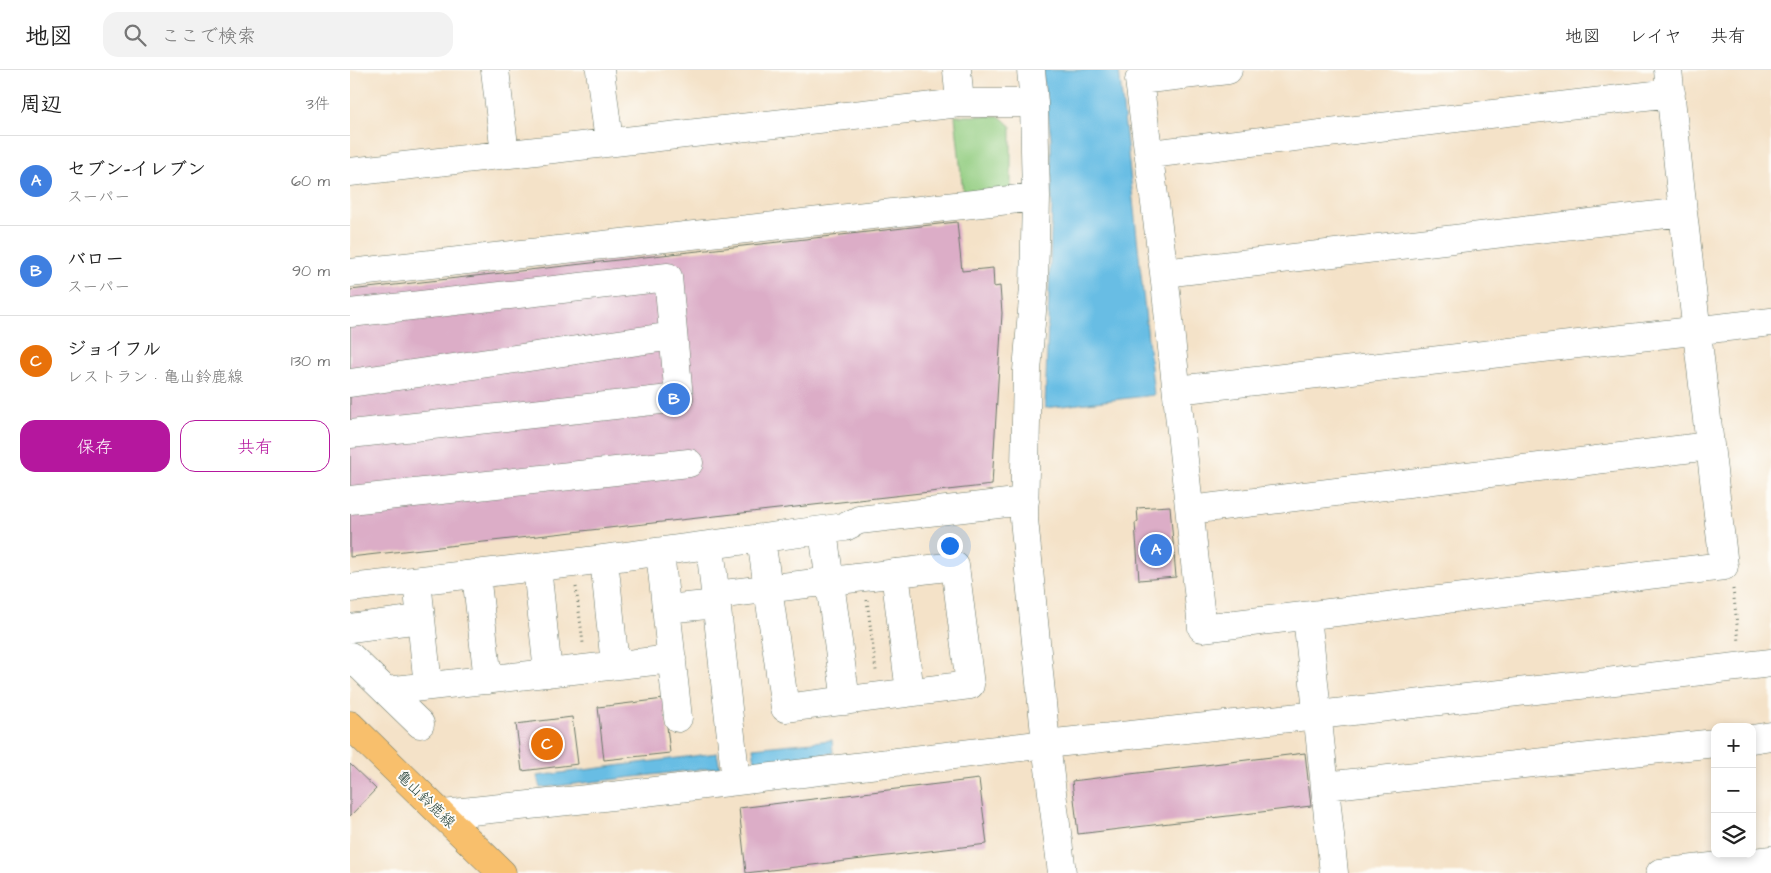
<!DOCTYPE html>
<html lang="ja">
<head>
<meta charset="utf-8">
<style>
	:root { --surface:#fff; --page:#f2f2f2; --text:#222; --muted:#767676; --line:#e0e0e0; --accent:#b5179e }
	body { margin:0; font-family:"Architects Daughter","Klee One",sans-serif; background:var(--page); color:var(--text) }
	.controls { position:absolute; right:15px; bottom:15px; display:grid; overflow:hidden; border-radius:10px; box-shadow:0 2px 8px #0003 }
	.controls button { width:45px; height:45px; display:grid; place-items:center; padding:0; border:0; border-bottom:1px solid var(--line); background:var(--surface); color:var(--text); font:25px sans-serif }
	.you { position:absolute; left:599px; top:475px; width:18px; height:18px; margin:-12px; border:4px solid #fff; border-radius:50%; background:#1a73e8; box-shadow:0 0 0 8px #1a73e833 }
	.badge { display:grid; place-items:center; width:32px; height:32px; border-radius:50%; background:var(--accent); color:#fff; font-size:16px; font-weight:700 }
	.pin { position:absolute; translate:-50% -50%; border:2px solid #fff; box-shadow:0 1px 5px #0006 }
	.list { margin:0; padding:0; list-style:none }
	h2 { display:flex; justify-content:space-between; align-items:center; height:65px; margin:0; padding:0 20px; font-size:21px }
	h2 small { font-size:16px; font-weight:400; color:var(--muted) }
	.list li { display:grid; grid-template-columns:32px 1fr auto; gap:15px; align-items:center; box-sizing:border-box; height:90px; padding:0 20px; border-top:1px solid var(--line) }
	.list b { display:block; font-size:19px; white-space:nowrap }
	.list p { margin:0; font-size:16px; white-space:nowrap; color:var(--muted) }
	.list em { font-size:16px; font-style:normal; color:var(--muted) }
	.actions { display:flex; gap:10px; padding:15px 20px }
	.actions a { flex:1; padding:11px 0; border:1px solid var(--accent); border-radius:15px; text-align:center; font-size:18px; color:var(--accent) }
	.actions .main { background:var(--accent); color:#fff }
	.icon { flex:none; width:28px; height:28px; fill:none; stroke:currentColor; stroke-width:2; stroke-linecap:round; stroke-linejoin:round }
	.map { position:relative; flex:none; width:1421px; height:803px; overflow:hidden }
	header { display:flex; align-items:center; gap:30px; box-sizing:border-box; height:70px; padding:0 25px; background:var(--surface); border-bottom:1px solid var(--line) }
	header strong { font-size:24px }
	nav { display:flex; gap:28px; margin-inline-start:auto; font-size:18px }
	.search { width:350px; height:45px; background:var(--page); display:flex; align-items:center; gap:12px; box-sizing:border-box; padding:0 18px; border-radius:15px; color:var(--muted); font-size:19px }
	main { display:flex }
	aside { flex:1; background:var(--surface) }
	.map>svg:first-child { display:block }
</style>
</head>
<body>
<header>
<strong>地図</strong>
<div class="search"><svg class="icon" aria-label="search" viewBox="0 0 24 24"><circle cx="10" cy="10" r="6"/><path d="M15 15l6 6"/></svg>ここで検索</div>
<nav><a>地図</a><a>レイヤ</a><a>共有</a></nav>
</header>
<main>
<aside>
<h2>周辺<small>3件</small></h2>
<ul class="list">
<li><span class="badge" style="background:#3f7fe0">A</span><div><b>セブン-イレブン</b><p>スーパー</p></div><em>60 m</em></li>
<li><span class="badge" style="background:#3f7fe0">B</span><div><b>バロー</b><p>スーパー</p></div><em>90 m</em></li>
<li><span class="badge" style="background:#e8710a">C</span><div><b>ジョイフル</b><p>レストラン · 亀山鈴鹿線</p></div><em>130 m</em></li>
</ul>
<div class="actions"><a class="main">保存</a><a>共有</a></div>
</aside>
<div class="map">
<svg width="1421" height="803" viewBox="0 0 1421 803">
	<rect width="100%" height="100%" fill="#fdfcf7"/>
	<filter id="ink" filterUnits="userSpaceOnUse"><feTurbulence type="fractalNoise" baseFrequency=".02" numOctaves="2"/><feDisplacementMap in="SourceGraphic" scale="10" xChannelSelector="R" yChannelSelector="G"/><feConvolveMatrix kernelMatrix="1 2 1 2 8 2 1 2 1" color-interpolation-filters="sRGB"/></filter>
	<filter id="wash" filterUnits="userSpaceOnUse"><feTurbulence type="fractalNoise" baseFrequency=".0096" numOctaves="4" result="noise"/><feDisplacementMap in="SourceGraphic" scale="20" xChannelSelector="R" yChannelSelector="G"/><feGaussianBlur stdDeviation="1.12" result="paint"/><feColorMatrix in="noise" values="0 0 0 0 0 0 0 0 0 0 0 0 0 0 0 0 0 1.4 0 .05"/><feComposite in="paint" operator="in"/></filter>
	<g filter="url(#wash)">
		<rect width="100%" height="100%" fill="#f4e2c8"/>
		<path fill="#93cd81" stroke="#59855a" d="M605 46H649L661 56V119L613 123Z"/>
		<path fill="#67bde4" stroke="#437d8c" d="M692 0H769L804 325 695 338 702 135 701 68Z
			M482 670 483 683 405 692 403 678Z
			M367 683 370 697 190 718 187 706Z"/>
		<g id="blocks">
			<path fill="#dcadc7" d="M607 152 612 201 643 198 644 217 650 216 652 243 642 415 0 487V220Z
				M820 436 826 507 789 510 785 453 788 451 787 438Z
				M314 629 320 683 254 690 248 637Z
				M222 647 228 694 172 701 166 654Z
				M955 683 961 736 728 764 722 711Z
				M0 694 26 719 0 746Z
				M629 709 637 774 396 803 389 738Z"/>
		</g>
	</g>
	<g filter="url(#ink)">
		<use href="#blocks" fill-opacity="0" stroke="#6a7768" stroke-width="1"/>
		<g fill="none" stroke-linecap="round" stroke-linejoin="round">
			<defs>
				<path id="minor" d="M145 0 155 84
					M250 0 259 72
					M607 0 610 33
					M681 0 684 33 686 127 684 217 677 301 674 449 696 674 712 803
					M878 0 789 10 814 203 852 558 1374 496 1333 142 1318 0
					M800 84 1321 23
					M0 102 610 33H684
					M0 203 686 127
					M814 203 1333 142
					M0 243 318 207 329 328 0 364
					M0 313 323 266
					M827 320 1421 252
					M0 430 339 393
					M840 440 1359 376
					M473 461 496 631
					M360 476 386 711
					M310 482 328 648
					M254 489 265 595
					M187 497 198 603
					M545 503 560 622
					M126 504 138 610
					M67 511 78 616
					M0 518 223 493 495 457 509 450 675 431
					M366 525 605 496 620 615 435 638 411 469
					M316 539 367 534
					M957 546 984 803
					M0 558 70 549
					M0 586 70 654
					M36 621 322 589
					M1402 669 1421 666
					M975 716 1365 673
					M93 744 237 729 696 674 968 645 1421 593
					M1310 803 1421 790"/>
				<path id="major" d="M0 655 152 803"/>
			</defs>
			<use href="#minor" stroke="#6a7768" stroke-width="29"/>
			<use href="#major" stroke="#6a7768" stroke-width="29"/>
			<path stroke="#6a7768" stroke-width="3" stroke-dasharray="1 4" stroke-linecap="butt" d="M226 517 233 573
				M1383 519 1389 572
				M517 530 526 601"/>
			<use href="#minor" stroke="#fff" stroke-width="28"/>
			<use href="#major" stroke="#f8bf6c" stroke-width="28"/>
		</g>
	</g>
	<g text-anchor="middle" stroke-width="4" stroke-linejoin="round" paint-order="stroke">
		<g font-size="15" fill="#1f3d34" stroke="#fdfcf7">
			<text transform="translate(76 729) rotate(44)" y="5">亀山鈴鹿線</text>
		</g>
	</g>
</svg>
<div class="controls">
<button>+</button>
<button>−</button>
<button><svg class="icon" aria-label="layers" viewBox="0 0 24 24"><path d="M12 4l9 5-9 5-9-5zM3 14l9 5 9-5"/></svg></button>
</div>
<div class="you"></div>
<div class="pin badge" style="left:806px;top:480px;background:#3f7fe0">A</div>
<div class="pin badge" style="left:324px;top:329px;background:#3f7fe0">B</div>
<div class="pin badge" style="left:197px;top:674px;background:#e8710a">C</div>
</div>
</main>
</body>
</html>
